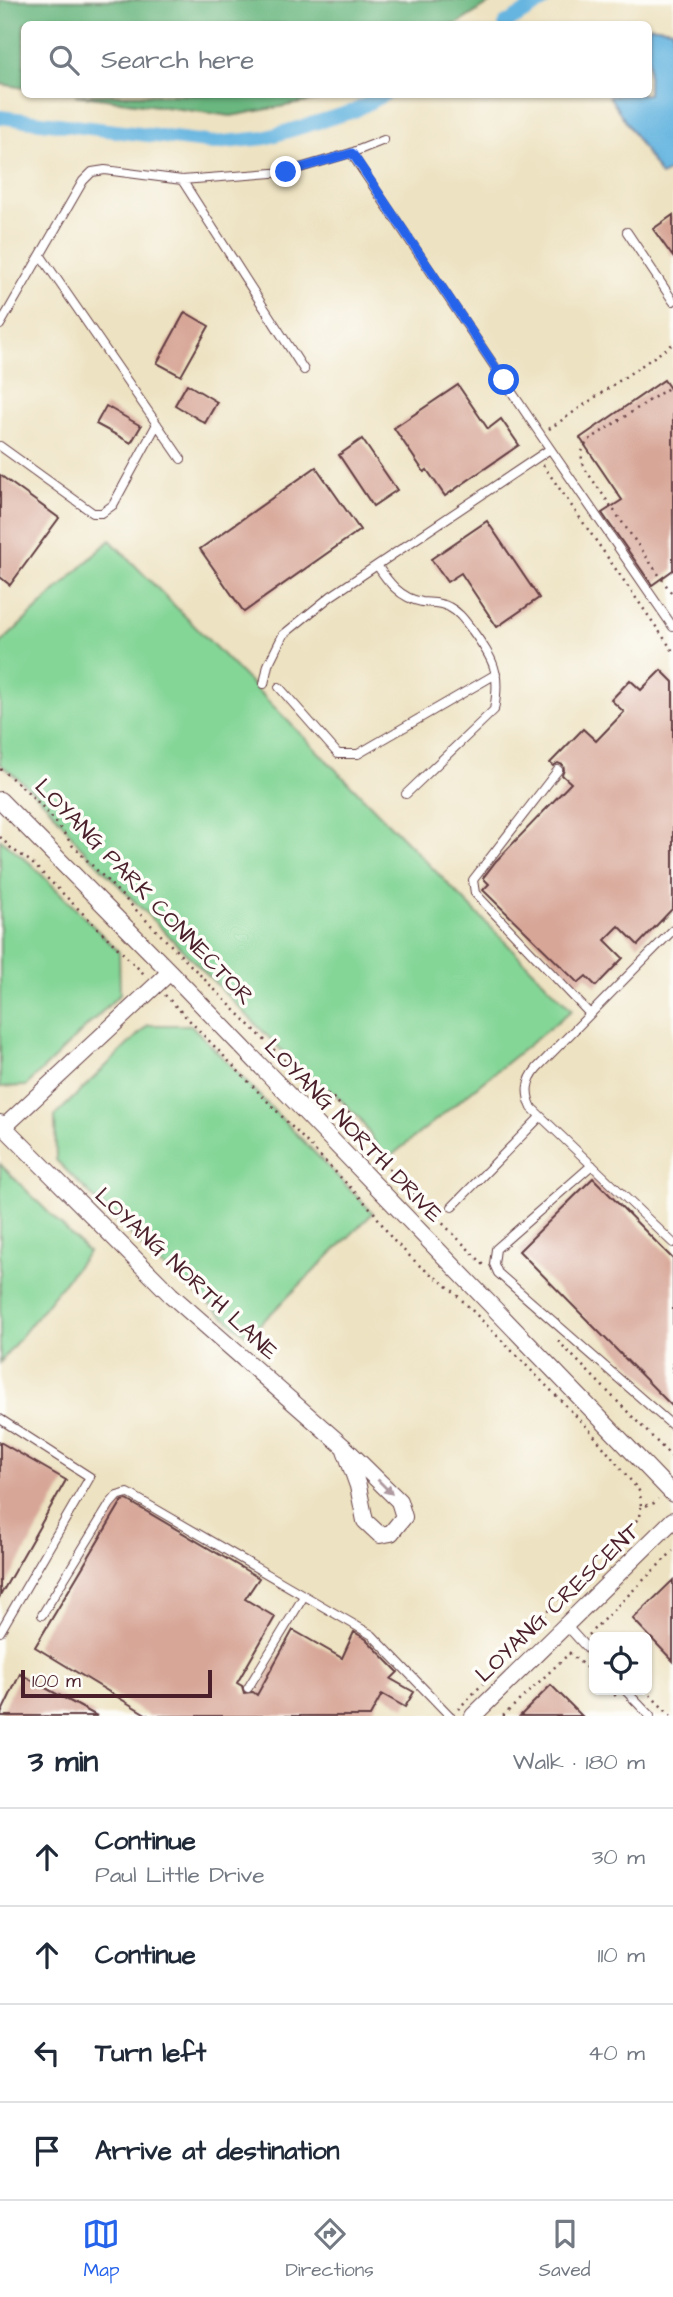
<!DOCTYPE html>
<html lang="en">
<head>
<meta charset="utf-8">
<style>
	:root { --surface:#fff; --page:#f2f2f3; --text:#1f2937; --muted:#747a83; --line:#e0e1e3; --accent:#2563eb }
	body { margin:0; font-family:"Architects Daughter",sans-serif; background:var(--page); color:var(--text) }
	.controls { position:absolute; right:21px; bottom:21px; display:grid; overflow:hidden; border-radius:10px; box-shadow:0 2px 5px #0004 }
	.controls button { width:63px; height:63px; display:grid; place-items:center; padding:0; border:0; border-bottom:2px solid var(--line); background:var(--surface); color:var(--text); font:35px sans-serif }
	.scale { position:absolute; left:21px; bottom:18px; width:191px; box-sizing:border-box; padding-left:7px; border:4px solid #4a1f2b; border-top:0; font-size:19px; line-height:24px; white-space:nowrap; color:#4a1f2b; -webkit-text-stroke:5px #fdfcf7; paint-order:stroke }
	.stop { position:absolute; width:21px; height:21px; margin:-16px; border:5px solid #2563eb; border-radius:50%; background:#fff }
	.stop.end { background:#2563eb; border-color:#fff; box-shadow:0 2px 7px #0008 }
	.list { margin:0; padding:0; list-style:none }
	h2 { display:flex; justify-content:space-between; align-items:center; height:91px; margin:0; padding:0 28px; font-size:30px }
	h2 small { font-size:23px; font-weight:400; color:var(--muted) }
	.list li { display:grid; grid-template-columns:46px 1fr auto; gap:21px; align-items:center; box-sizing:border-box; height:98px; padding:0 28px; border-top:2px solid var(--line) }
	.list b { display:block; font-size:26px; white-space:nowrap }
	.list p { margin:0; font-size:23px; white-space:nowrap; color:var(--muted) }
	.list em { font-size:23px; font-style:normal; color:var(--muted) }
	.icon { flex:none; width:38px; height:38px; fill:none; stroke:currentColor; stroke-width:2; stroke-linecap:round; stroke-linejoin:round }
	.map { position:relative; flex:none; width:673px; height:1716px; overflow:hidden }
	.search { position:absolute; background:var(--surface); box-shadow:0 2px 5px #0004; left:21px; right:21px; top:21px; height:77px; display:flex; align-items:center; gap:18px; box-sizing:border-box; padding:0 24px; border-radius:10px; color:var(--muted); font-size:26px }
	.sheet { height:483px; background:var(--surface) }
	nav { display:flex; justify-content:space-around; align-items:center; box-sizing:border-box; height:98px; border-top:2px solid var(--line); background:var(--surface); font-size:19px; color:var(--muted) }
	nav a { display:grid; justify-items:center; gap:4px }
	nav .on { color:var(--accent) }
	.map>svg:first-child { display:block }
</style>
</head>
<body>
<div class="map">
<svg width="673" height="1716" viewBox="0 0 673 1716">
	<rect width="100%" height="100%" fill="#fdfcf7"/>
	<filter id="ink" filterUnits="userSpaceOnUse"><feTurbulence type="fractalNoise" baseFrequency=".0143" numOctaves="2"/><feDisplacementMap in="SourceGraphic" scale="14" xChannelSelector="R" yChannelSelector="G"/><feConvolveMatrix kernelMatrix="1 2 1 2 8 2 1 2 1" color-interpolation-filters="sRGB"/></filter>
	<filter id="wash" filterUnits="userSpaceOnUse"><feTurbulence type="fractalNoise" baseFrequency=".00686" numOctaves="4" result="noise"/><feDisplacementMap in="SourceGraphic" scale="28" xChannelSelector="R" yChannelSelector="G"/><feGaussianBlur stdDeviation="1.57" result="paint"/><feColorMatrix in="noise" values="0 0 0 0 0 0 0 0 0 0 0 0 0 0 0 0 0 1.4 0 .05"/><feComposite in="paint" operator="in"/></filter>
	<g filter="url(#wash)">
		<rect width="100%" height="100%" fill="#ede2c1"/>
		<path fill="#84d697" stroke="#677a61" stroke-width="2" d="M110 540 572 1010 386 1160 360 1119 334 1093 296 1065 79 845C54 810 34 790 0 764V644Z
			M0 839 30 863 119 952 120 994 26 1086 0 1087Z
			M148 1025H191L373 1213 248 1336 161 1265 56 1160 55 1116Z
			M0 1164 88 1252 0 1363Z"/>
		<path fill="#6bb780" stroke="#5a6b56" stroke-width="2" d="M0 0H495L457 24H24V88L0 84Z
			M75 95 345 94V95L231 116Z"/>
		<path fill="#66b5e0" stroke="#586a86" stroke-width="2" d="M649 26 673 29V169L661 176 609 96 648 94Z"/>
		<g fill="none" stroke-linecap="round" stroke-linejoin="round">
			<path stroke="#66b5e0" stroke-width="14" d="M505 24 545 0
				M0 117 214 143 265 138 354 111 385 94"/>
		</g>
		<g id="blocks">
			<path fill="#d7a697" d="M673 215V257L653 229Z
				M185 312 209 326 181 376 157 363Z
				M664 380 673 393V570L652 585 602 513 622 500 580 438Z
				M187 384 217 402 205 423 175 405Z
				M458 385 488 429 501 419 519 445 445 496 427 470 424 472 394 428Z
				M106 406 141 426 131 443 96 424Z
				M362 439 397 490 373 506 339 455Z
				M316 467 360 530 244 612 200 549Z
				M0 475 59 518 10 585 0 577Z
				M487 521 539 598 497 627 461 573 447 582 431 559Z
				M661 670 673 682V908L638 945 619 926 605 940 623 958 596 986 586 976 578 983 483 890 489 884 483 878 496 861 571 783 562 775 564 770 563 765 558 763 553 766 550 763 583 729 596 741 624 712 611 700 630 680 641 690Z
				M593 1178 673 1259V1407L519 1251Z
				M0 1442 66 1480 0 1596Z
				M127 1500 259 1578 245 1599 275 1617 237 1683 242 1686 244 1693 253 1692 257 1695 293 1630 342 1658 354 1632 366 1639 398 1672 391 1679 414 1692 405 1707 382 1694 370 1716H149L35 1647 122 1501Z
				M673 1580V1661L633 1619Z
				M20 1674 97 1716H0Z
				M551 1685 582 1716H520Z"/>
		</g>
	</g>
	<g filter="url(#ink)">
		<use href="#blocks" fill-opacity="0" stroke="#623c42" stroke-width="2"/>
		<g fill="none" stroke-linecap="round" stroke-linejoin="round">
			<defs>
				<path id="lane" d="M351 153 540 434 673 627
					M182 180 304 370
					M627 232 673 301
					M41 256 181 459
					M0 325 83 181 92 172 105 170 182 180 286 172 351 153 384 140
					M0 446 93 513H102L113 505 157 424
					M377 565C388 582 400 598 422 602 432 603 440 602 449 607 459 612 465 621 472 630 494 660 501 672 494 710L406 794
					M264 684 268 665 283 635 331 596 550 449
					M279 687 338 754H358L496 674
					M558 770 473 880 475 893 590 1014
					M673 930 537 1068C526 1081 525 1093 532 1108L673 1243
					M592 1165 496 1249 494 1264 498 1273 673 1426
					M452 1207 540 1117
					M0 1419 90 1477 0 1632
					M42 1615 110 1504 117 1496 128 1493 372 1635 450 1716
					M566 1625 594 1656
					M248 1688 304 1596
					M625 1690 650 1716"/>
				<path id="street" d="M0 800 170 972 673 1494
					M0 1123 171 1295 344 1447 399 1501 404 1517 391 1533 380 1535 365 1521 358 1486 344 1447
					M4 1127 170 972
					M473 1716 673 1520"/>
			</defs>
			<use href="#lane" stroke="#623c42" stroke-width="10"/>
			<use href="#street" stroke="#623c42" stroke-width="18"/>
			<path stroke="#623c42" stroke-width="2.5" stroke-dasharray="2 5" stroke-linecap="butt" d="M673 385 589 440C580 451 580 456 585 469L673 595
				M549 429 673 344
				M543 465 673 651
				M0 769C29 791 52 814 72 845L295 1071 333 1098 357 1121 381 1161 485 1266
				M0 837 12 849 30 861 146 976
				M165 995 373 1211 392 1239 420 1266 451 1289 587 1427 640 1492 641 1507
				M558 1341 673 1458
				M588 1635 673 1551
				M569 1653 594 1674
				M609 1690 617 1697
				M645 1690 671 1716
				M458 1709 523 1643 564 1591 640 1517 641 1507 654 1503 658 1499
				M503 1716 574 1649"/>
			<use href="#lane" stroke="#fff" stroke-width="8"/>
			<use href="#street" stroke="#fff" stroke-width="16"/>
		</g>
		<defs><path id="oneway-solid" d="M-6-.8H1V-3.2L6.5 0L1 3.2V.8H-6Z" transform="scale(1.75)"/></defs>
		<use fill="#ae9aa0" href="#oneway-solid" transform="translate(385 1487) rotate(45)"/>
	</g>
	<g fill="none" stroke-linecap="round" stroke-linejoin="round" filter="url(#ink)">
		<path stroke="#2563eb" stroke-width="9" d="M286 172 352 153 504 380"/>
	</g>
	<g text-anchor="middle" stroke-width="7" stroke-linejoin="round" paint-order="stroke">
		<g font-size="23" fill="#4a1f2b" stroke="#fdfcf7">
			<text transform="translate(145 891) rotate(46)" y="8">LOYANG PARK CONNECTOR</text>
			<text transform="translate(354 1130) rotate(46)" y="8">LOYANG NORTH DRIVE</text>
			<text transform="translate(187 1273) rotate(43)" y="8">LOYANG NORTH LANE</text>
			<text transform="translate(557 1602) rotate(-44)" y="8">LOYANG CRESCENT</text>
		</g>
	</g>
</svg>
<div class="controls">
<button><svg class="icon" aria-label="locate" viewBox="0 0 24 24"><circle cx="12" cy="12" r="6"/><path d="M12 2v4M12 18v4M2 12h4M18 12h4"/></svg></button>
</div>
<div class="scale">100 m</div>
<div class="stop" style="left:504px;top:380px"></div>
<div class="stop end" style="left:286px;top:172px"></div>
<div class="search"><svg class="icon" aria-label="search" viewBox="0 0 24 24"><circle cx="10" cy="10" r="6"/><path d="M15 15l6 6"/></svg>Search here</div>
</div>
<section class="sheet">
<h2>3 min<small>Walk · 180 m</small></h2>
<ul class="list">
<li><svg class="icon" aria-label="ahead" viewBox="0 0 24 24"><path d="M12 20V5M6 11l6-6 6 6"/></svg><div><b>Continue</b><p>Paul Little Drive</p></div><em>30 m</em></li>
<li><svg class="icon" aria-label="ahead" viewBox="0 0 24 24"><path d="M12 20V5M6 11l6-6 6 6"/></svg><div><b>Continue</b></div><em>110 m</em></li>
<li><svg class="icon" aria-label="left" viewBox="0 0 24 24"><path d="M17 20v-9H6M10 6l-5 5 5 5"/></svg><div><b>Turn left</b></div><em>40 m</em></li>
<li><svg class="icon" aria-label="arrive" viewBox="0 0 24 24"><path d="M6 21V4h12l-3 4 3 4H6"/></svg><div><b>Arrive at destination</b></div></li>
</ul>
</section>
<nav>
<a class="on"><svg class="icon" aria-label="map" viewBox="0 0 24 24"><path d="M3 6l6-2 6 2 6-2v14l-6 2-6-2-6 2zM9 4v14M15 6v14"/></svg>Map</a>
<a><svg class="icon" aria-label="directions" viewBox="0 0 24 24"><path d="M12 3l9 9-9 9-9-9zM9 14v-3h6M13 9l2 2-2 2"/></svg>Directions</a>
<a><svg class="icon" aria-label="saved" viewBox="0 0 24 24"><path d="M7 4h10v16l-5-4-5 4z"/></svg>Saved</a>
</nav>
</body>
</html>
